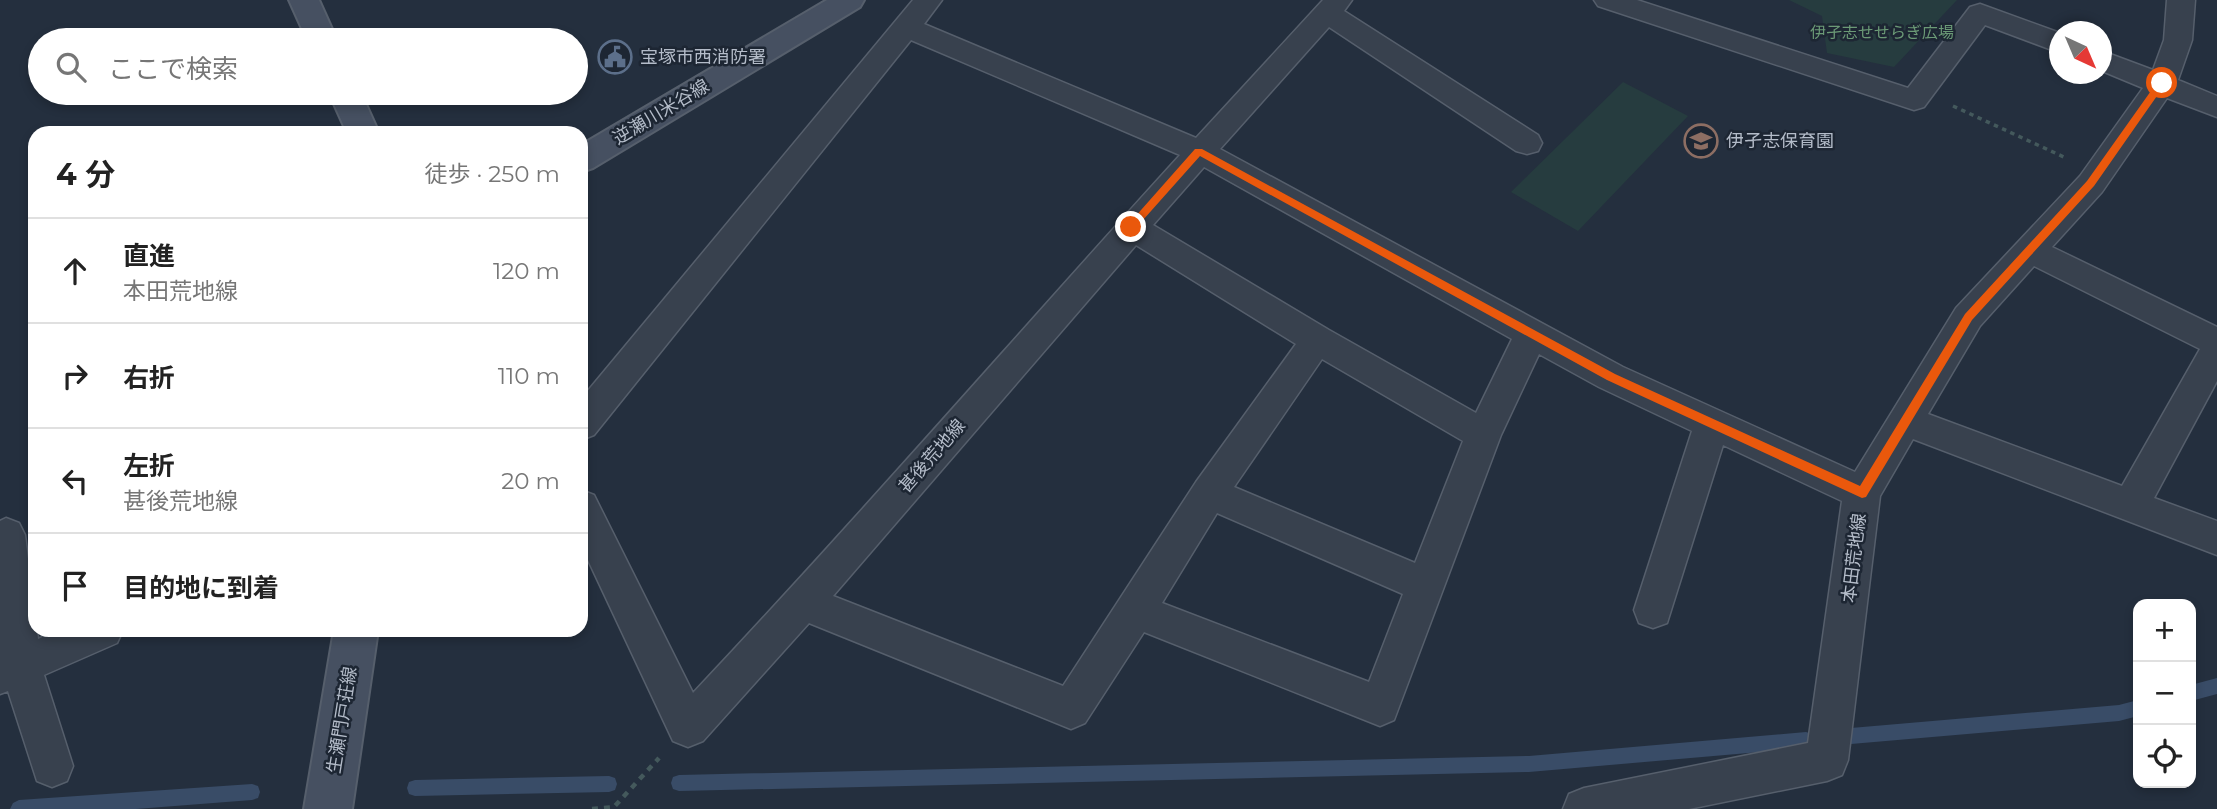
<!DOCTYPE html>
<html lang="ja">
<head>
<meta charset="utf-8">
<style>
	:root { --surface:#fff; --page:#f6f6f6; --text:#222; --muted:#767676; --line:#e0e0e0 }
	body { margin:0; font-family:Montserrat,"Noto Sans JP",sans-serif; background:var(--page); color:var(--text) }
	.controls { position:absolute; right:21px; bottom:21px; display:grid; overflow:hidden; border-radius:14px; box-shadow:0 4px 10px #0003 }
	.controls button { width:63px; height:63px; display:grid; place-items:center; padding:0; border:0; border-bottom:2px solid var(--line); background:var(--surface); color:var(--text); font:35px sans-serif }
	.compass { position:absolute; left:2049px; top:21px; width:63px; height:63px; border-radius:50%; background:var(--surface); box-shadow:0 4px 10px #0003; rotate:136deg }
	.stop { position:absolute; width:21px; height:21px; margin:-16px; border:5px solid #ea580c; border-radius:50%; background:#fff }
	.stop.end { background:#ea580c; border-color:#fff; box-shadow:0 2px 7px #0008 }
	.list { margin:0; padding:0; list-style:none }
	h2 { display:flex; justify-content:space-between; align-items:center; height:91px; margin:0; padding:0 28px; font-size:30px }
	h2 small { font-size:23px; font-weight:400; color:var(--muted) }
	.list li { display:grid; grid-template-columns:46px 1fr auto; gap:21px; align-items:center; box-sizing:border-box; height:105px; padding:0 28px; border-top:2px solid var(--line) }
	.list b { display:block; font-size:26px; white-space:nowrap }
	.list p { margin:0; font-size:23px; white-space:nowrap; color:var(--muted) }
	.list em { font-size:23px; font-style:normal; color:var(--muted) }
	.icon { flex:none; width:38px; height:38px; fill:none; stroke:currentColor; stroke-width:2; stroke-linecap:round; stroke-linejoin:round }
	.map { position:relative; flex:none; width:2217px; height:809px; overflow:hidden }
	.search { position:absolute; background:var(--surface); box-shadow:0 4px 10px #0003; left:28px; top:28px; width:560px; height:77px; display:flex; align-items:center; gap:18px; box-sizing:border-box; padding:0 24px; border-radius:38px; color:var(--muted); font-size:26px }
	.panel { position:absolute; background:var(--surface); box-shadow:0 4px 10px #0003; left:28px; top:126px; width:560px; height:511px; border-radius:21px }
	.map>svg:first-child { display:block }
</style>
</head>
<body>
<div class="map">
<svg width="2217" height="809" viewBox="0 0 2217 809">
	<rect width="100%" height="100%" fill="#242f3e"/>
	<path fill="#263c3f" d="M1789 0H1957L1894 67 1827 53 1822 16Z
		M1623 82 1688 116 1578 231 1511 192Z"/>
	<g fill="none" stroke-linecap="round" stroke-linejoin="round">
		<path fill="#394c67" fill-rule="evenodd" d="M2217 678V694L2191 701V685Z
			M2138 700V716L2119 721 1851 744 1845 742 1843 736 1845 730 1851 728 2119 705Z
			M1806 732 1812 734 1814 740 1812 746 1806 748 1529 772 679 791 673 789 671 783 673 777 679 775 1529 756Z
			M609 776 615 778 617 784 615 790 609 792 415 796 409 794 407 788 409 782 415 780Z
			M252 784 258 786 260 792 258 798 252 800 136 809H10L13 803 19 800Z"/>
		<defs>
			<path id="street" d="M913 0H942L924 24 1196 138 1323 0H1352L1344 11 1538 135 1542 143 1538 151 1527 154 1516 151 1329 27 1220 149 1623 367 1855 472 1956 308 2080 176 2143 88 2102 71V51L2153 70 2164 40 2167 0H2195L2192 40 2178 80 2217 96V117L2167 98 2102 192 2052 247 2217 327V381L2154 498 2217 521V555L1913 439 1880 496 1848 760 1842 775 1827 781 1689 809H1563L1569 794 1584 788 1808 743 1842 501 1723 445 1667 623 1653 628 1639 623 1634 610 1692 431 1599 387 1539 354 1501 435 1394 720 1380 726 1144 632 1085 723 1071 729 809 623 703 741 688 747 673 741 581 545V490L594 495 693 693C859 517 1018 333 1180 155L911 40 594 435 581 440V399ZM1204 167 1512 339 1476 413 1329 330 1153 225ZM1136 245 1296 344 1196 482 1063 686 833 596ZM2034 266 2200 349 2122 486 1928 414 1980 326ZM1322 359 1463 441 1415 563 1234 487ZM1217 513 1403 594 1369 682 1162 603Z
				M1594 0H1637L1908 88 1970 7 1980 4 2060 33V53L1985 25 1924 107 1914 110 1598 6Z
				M6 518 19 523 25 535 38 639 59 630H123L117 643 44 675 73 766 67 781 52 787 37 781 8 691 0 694V521Z"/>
			<path id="secondary" d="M289 0H319L337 40H307Z
				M827 0H864L860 7 593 168 581 172V145Z
				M329 93H361L379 133H347Z
				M334 630H378L352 809H304Z"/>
		</defs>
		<use href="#street" stroke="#565f6c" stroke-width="3"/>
		<use href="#secondary" stroke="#565f6c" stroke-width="4"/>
		<path stroke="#44595c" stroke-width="3.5" stroke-dasharray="4.5 4.5" stroke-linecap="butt" d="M1953 106 2066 158"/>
		<path stroke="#44595c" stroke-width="4.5" stroke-dasharray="6 6" stroke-linecap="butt" d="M592 809 614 807 659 758"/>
		<use href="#street" fill="#38414e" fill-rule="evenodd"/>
		<use href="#secondary" fill="#465061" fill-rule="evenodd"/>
	</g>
	<path fill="#ea580c" d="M2158 81 2166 83 2094 186 1972 320 1866 497 1862 498 1607 380 1200 156 1135 229 1131 230 1126 227 1195 149H1202L1615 374 1860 486 1965 314 2087 181Z"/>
	<defs>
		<symbol id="civic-ring" viewBox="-11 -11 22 22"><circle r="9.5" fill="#1d2633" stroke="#5c6f8a" stroke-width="1.5"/><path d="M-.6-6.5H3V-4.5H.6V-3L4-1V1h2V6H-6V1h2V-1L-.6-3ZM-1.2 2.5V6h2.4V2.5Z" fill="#5c6f8a"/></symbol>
		<symbol id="school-ring" viewBox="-11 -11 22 22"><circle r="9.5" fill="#1d2633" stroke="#8d6e63" stroke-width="1.5"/><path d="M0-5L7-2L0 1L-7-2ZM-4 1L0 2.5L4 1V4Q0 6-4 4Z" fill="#8d6e63"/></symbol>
	</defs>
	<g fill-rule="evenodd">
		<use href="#civic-ring" x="596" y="38" width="38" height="38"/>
		<use href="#school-ring" x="1682" y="122" width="38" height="38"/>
	</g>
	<g text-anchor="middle" stroke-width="5" stroke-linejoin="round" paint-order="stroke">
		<g font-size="16" fill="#6b9a76" stroke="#1d2633">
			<text x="1882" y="38">伊孑志せせらぎ広場</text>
		</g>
		<g font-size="18" fill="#b4bcc9" stroke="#1d2633" text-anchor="start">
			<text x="640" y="63">宝塚市西消防署</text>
			<text x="1726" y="147">伊孑志保育園</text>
		</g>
		<g font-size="18" fill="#b4bcc9" stroke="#1d2633">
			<text transform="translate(661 112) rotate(-31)" y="6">逆瀬川米谷線</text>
			<text transform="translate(932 456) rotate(-49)" y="6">甚後荒地線</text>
			<text transform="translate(1854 558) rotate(-83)" y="6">本田荒地線</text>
			<text transform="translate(342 720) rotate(-81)" y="6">生瀬門戸荘線</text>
		</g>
	</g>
</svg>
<div class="controls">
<button>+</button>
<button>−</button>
<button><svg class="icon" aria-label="locate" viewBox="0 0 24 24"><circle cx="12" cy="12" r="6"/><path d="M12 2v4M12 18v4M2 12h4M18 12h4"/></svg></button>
</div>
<svg class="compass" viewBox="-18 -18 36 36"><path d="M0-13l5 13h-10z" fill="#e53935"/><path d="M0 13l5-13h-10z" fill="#767676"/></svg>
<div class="stop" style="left:2162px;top:83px"></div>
<div class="stop end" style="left:1131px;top:227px"></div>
<div class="search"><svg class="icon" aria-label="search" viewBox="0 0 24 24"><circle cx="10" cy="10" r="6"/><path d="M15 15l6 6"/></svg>ここで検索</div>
<section class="panel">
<h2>4 分<small>徒歩 · 250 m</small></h2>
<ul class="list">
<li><svg class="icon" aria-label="ahead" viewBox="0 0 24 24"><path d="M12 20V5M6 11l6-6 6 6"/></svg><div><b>直進</b><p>本田荒地線</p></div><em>120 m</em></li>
<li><svg class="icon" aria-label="right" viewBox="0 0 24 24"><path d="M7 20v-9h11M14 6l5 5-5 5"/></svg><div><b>右折</b></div><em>110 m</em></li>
<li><svg class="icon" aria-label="left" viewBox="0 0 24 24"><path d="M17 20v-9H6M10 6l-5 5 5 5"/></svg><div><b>左折</b><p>甚後荒地線</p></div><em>20 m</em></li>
<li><svg class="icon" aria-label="arrive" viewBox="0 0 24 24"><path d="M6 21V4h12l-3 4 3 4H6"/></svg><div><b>目的地に到着</b></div></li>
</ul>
</section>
</div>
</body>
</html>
